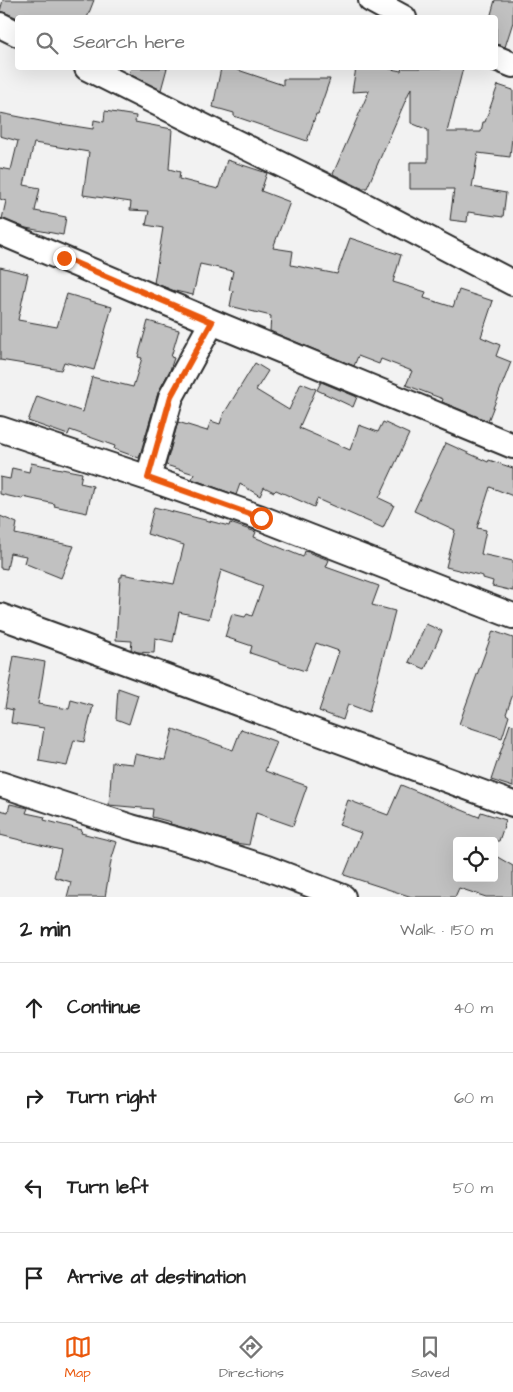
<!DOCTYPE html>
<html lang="en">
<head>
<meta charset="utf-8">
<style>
	:root { --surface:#fff; --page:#f2f2f2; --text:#222; --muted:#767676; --line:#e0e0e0; --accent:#ea580c }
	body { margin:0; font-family:"Architects Daughter",sans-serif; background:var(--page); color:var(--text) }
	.controls { position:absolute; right:15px; bottom:15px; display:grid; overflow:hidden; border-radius:5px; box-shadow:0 5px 20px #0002 }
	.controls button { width:45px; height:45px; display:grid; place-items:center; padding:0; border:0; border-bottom:1px solid var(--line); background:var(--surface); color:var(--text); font:25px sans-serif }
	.stop { position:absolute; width:15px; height:15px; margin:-11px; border:4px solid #ea580c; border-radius:50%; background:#fff }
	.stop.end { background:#ea580c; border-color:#fff; box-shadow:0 1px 5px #0008 }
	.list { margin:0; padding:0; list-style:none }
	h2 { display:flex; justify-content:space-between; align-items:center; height:65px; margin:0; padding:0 20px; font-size:21px }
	h2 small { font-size:16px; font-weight:400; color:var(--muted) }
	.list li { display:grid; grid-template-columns:32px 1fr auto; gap:15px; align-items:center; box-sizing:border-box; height:90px; padding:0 20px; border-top:1px solid var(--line) }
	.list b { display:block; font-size:19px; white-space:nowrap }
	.list em { font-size:16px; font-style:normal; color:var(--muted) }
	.icon { flex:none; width:28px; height:28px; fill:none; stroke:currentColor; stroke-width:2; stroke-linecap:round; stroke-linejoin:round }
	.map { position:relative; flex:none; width:513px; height:897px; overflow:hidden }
	.search { position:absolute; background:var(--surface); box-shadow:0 5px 20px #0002; left:15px; right:15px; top:15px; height:55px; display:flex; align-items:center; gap:12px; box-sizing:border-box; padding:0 18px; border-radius:5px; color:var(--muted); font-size:19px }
	.sheet { height:425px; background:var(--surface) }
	nav { display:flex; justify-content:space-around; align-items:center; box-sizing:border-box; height:70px; border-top:1px solid var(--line); background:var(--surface); font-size:14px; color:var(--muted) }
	nav a { display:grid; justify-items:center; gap:2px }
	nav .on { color:var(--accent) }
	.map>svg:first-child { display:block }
</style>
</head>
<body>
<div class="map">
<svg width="513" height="897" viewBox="0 0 513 897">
	<rect width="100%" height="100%" fill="#f2f2f2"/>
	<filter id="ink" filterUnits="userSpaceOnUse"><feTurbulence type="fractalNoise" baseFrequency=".02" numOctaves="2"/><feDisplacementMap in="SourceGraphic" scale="10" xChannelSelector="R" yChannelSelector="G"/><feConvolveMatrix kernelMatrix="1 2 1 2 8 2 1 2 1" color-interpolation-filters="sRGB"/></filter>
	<g filter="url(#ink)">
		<path fill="#c1c1c1" stroke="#2b2b2b" d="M3 0H94L87 18H18L6 13 0 11Z
			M495 0H513V22L505 47 496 44V18H490Z
			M131 68H167L161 90 129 74Z
			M221 68H232L283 85V79H330L318 114H316L307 141 234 116V113L213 107Z
			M356 68H386L401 71 402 68H463L447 132H481L483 122H485L498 85 513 90V128L510 157 478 153 472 187 506 193 503 217 468 212 467 222 450 220 454 189H410V162H428V130L411 123V88L367 188H361L333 174 369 91 352 92Z
			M105 111 136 116 135 122 172 129 169 169 180 172 179 179 218 189 227 160 267 173 261 191 290 202 273 248 293 251 291 265 337 274 350 238 401 255 393 282 426 292 424 298 453 307 459 290 493 301 481 337 500 345 496 356 511 362 488 421 442 402 443 399 406 385 412 371 381 359 379 364 358 356 354 366 270 331 271 316 230 306 233 291 229 290 233 271 200 264 193 295 175 291 154 283 163 228 146 225 149 211 130 210 131 202 83 195 89 152 34 143 24 185 40 188 35 211 66 217 63 235 26 228 2 219 6 201 0 199V168L11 170 18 141 0 136V113L61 125V124L93 129 94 120 104 122Z
			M0 267 28 274 18 320 57 327 67 294 112 307 94 370 64 362 61 370 0 360Z
			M148 321 179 330 171 357 174 358 170 370 158 393 139 458 114 449 115 446 70 430 68 435 28 421 37 396 83 412 92 377 133 387 142 358 138 357Z
			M255 363 268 371 256 390 289 410 301 383 316 389 299 428 350 450 359 425 378 432 383 422 409 434 379 498 394 505 383 528 317 499 314 507 276 490 274 492 264 487 260 496 240 484 236 495 192 479 194 474 166 465 178 422 207 431 211 421 220 424 223 415Z
			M321 382 357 397 353 407 317 390Z
			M446 443 488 462 489 460 513 468V496L490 487 477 528 486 530 481 554 513 561V591L492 586 493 581 483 578V576L446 567 455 530 414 511Z
			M31 463 82 473 80 483 93 486 87 513 54 506 55 504 23 497 22 499 0 494V477L10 479 12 468 29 472Z
			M154 507 229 526 230 523 256 532 254 537 303 557 305 551 329 560 326 567 379 586 372 605 395 611 369 712 348 704 343 720 319 711 339 651 316 643 305 671 250 653 252 646 225 637 232 614 245 617 247 614 252 616 263 586 221 570 209 619 179 612 173 642 155 638 154 653 137 652 131 650 132 641 116 640 120 577H122V574L174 584 184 545 147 534Z
			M0 516 17 523 15 534 74 546 61 578 24 563 26 556 10 553 7 569 0 568Z
			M426 624 442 631 425 669 409 662Z
			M493 631 513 638V694L506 714 509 716 502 738 459 724Z
			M14 656 45 662 38 704 69 709 71 700 93 706 84 742 74 740 67 766 39 761 44 728 11 723 13 710 5 708Z
			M118 688 138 695 129 724 116 719Z
			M510 724 513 725V787L491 780Z
			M173 729 233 750 241 729 277 742 265 771 307 786 293 826 256 813 249 845 235 843 170 824 171 822 152 817 153 809 109 805 112 762 133 764 135 754 165 760Z
			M401 785 479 817 481 812 506 820 499 841H457V878H494V855L513 866V897H486L459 888 455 897H412L344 875 361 833 339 825 348 800 388 815Z
			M10 804 28 808 26 813 45 817 44 820 82 830 81 833 117 842 111 861 105 897H67L71 882 54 877 61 850 0 835V810L8 812Z"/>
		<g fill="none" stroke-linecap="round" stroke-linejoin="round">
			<defs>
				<path id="street" d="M371 0 404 18
					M0 25 18 34
					M496 58 513 65
					M87 68 221 135 352 199 513 283
					M0 232 212 322 513 446
					M0 429 148 478 261 518 513 616
					M148 478 171 397 212 322
					M0 616 513 804
					M0 784 131 827 199 846 267 868 343 897"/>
			</defs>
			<use href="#street" stroke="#2b2b2b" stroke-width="28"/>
			<use href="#street" stroke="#fff" stroke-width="24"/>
		</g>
	</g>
	<g fill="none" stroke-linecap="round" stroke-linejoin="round" filter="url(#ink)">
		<path stroke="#ea580c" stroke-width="6" d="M64 258 212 322 171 396 148 478 261 518"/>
	</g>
</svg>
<div class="controls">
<button><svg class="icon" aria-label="locate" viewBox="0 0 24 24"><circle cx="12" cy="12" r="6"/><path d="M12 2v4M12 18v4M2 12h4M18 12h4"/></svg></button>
</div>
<div class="stop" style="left:261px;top:518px"></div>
<div class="stop end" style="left:64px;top:258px"></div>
<div class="search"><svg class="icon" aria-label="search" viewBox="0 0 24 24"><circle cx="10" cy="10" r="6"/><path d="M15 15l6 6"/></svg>Search here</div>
</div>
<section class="sheet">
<h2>2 min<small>Walk · 150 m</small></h2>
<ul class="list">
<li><svg class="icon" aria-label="ahead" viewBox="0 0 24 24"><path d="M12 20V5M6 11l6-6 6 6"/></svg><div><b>Continue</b></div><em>40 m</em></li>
<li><svg class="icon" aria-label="right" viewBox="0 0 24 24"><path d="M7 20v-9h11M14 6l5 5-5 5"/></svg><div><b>Turn right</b></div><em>60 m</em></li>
<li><svg class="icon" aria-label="left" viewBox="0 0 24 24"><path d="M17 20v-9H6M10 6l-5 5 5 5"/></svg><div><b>Turn left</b></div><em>50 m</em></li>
<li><svg class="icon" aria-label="arrive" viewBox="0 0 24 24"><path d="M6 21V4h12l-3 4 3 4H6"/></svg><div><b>Arrive at destination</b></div></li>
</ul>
</section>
<nav>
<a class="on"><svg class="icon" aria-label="map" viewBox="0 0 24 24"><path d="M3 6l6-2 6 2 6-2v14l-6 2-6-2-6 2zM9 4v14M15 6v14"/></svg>Map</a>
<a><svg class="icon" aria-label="directions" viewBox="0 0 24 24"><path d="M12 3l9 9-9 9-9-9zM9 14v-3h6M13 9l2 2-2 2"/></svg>Directions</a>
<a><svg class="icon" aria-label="saved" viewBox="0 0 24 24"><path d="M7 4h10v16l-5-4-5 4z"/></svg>Saved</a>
</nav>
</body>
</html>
